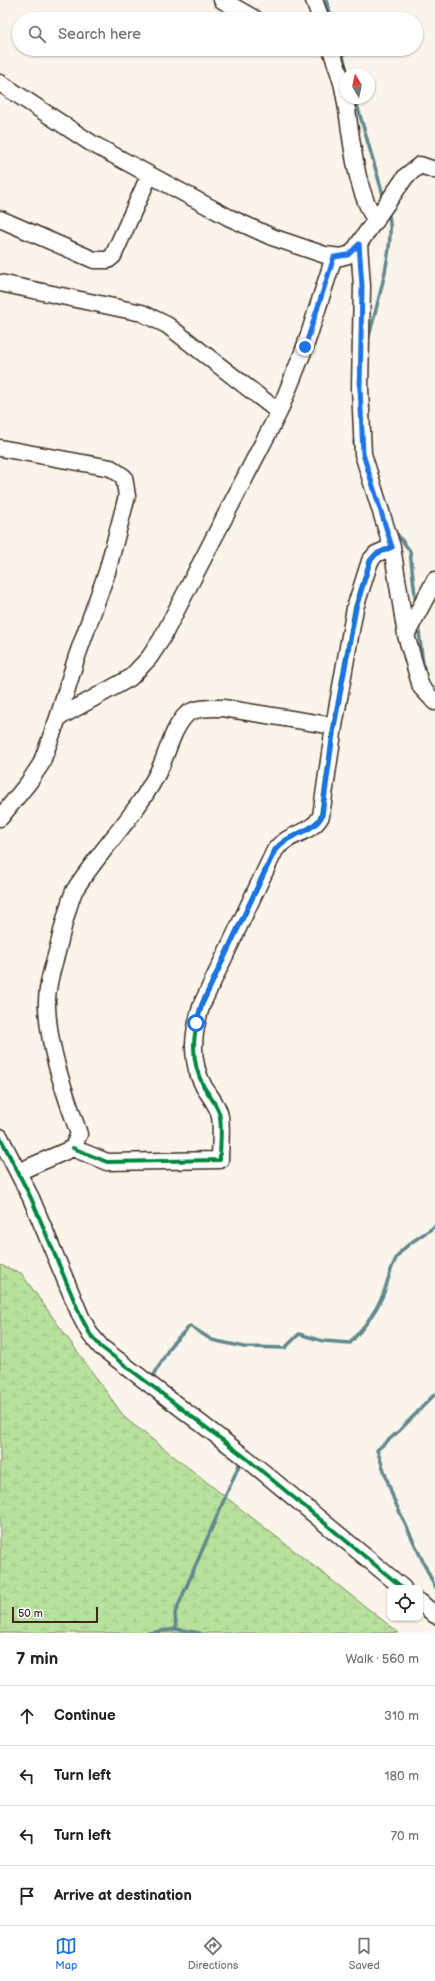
<!DOCTYPE html>
<html lang="en">
<head>
<meta charset="utf-8">
<style>
	:root { --surface:#fff; --page:#f2f2f2; --text:#222; --muted:#767676; --line:#e0e0e0; --accent:#1a73e8 }
	body { margin:0; font-family:"Balsamiq Sans",sans-serif; background:var(--page); color:var(--text) }
	.controls { position:absolute; right:12px; bottom:12px; display:grid; overflow:hidden; border-radius:8px; box-shadow:0 1px 3px #0004 }
	.controls button { width:36px; height:36px; display:grid; place-items:center; padding:0; border:0; border-bottom:1px solid var(--line); background:var(--surface); color:var(--text); font:20px sans-serif }
	.compass { position:absolute; left:339px; top:68px; width:36px; height:36px; border-radius:50%; background:var(--surface); box-shadow:0 1px 3px #0004; rotate:351deg }
	.scale { position:absolute; left:12px; bottom:10px; width:86px; box-sizing:border-box; padding-left:4px; border:2px solid #3b2a1e; border-top:0; font-size:11px; line-height:14px; white-space:nowrap; color:#3b2a1e; -webkit-text-stroke:3px #fff; paint-order:stroke }
	.stop { position:absolute; width:12px; height:12px; margin:-9px; border:3px solid #1a73e8; border-radius:50%; background:#fff }
	.stop.end { background:#1a73e8; border-color:#fff; box-shadow:0 1px 4px #0008 }
	.list { margin:0; padding:0; list-style:none }
	h2 { display:flex; justify-content:space-between; align-items:center; height:52px; margin:0; padding:0 16px; font-size:17px }
	h2 small { font-size:13px; font-weight:400; color:var(--muted) }
	.list li { display:grid; grid-template-columns:26px 1fr auto; gap:12px; align-items:center; box-sizing:border-box; height:60px; padding:0 16px; border-top:1px solid var(--line) }
	.list b { display:block; font-size:15px; white-space:nowrap }
	.list em { font-size:13px; font-style:normal; color:var(--muted) }
	.icon { flex:none; width:22px; height:22px; fill:none; stroke:currentColor; stroke-width:2; stroke-linecap:round; stroke-linejoin:round }
	.map { position:relative; flex:none; width:435px; height:1633px; overflow:hidden }
	.search { position:absolute; background:var(--surface); box-shadow:0 1px 3px #0004; left:12px; right:12px; top:12px; height:44px; display:flex; align-items:center; gap:10px; box-sizing:border-box; padding:0 14px; border-radius:22px; color:var(--muted); font-size:15px }
	.sheet { height:292px; background:var(--surface) }
	nav { display:flex; justify-content:space-around; align-items:center; box-sizing:border-box; height:56px; border-top:1px solid var(--line); background:var(--surface); font-size:11px; color:var(--muted) }
	nav a { display:grid; justify-items:center; gap:2px }
	nav .on { color:var(--accent) }
	.map>svg:first-child { display:block }
</style>
</head>
<body>
<div class="map">
<svg width="435" height="1633" viewBox="0 0 435 1633">
	<defs>
		<pattern id="wetland-marsh" width="20" height="14" patternUnits="userSpaceOnUse"><rect width="20" height="14" fill="#b8e19d"/><path d="M1 5h8M5 5V1M11 12h8M15 12V8" fill="none" stroke="#9fc187"/></pattern>
	</defs>
	<rect width="100%" height="100%" fill="#faf4ea"/>
	<filter id="ink" filterUnits="userSpaceOnUse"><feTurbulence type="fractalNoise" baseFrequency=".025" numOctaves="2"/><feDisplacementMap in="SourceGraphic" scale="8" xChannelSelector="R" yChannelSelector="G"/><feConvolveMatrix kernelMatrix="1 2 1 2 8 2 1 2 1" color-interpolation-filters="sRGB"/></filter>
	<g filter="url(#ink)">
		<path fill="url(#wetland-marsh)" stroke="#7a865e" d="M0 1265 21 1273 125 1418 399 1633H0Z"/>
		<g fill="none" stroke-linecap="round" stroke-linejoin="round">
			<path stroke="#61898e" stroke-width="3.5" d="M326 0 332 19
				M341 49 348 74
				M355 98 384 198
				M368 340C376 308 397 241 388 211
				M355 435 354 443 356 449
				M394 530 410 551 416 604
				M418 624 424 672
				M152 1378 171 1345 190 1326 212 1340 244 1347 285 1348 299 1334 323 1341 350 1343C363 1328 374 1315 382 1297 388 1284 390 1265 399 1254 409 1241 423 1236 435 1226
				M435 1394 399 1431 377 1450 394 1500 435 1587
				M176 1629 175 1613 239 1465
				M148 1633 176 1629 200 1633"/>
			<defs>
				<path id="minor" d="M222 0 255 19
					M314 0 321 19
					M331 49C335 62 340 74 343 87 352 129 352 185 376 221
					M0 83 91 143 228 217 272 237 325 255 341 257 348 255 353 252 406 176 420 165 435 170
					M0 219 94 260H108L113 256 149 176
					M359 244 362 286 360 388 363 454 392 547 406 635 421 687 435 702
					M0 283 142 313 167 325 279 412
					M0 448 111 468 124 477 127 496 107 572 76 659 58 718 41 764 29 782 0 818
					M406 635 435 580
					M58 718 130 678 149 658 161 640 279 412 305 347 334 257
					M0 1137 31 1198 81 1317 90 1334 101 1347 246 1458 403 1588
					M73 1148 107 1162 220 1160C220 1146 222 1130 220 1117 219 1107 209 1095 204 1087 189 1059 193 1032 202 1004L275 850C289 832 312 834 321 816L334 726 355 608 370 561 376 554 392 547
					M18 1172 73 1148 79 1134C65 1093 49 1051 47 1007 46 989 52 970 57 952 62 932 66 911 74 891 101 848 140 812 161 766 168 750 174 726 187 714 196 707 212 708 223 708L334 726
					M420 1602 435 1615"/>
			</defs>
			<use href="#minor" stroke="#3b2a1e" stroke-width="19"/>
			<use href="#minor" stroke="#fff" stroke-width="16"/>
			<defs>
				<path id="cycleway" d="M0 1137 31 1198 81 1317 90 1334 101 1347 246 1458 403 1588
					M73 1148 107 1162 220 1160C220 1146 222 1130 220 1117 219 1107 209 1095 204 1087 189 1059 193 1032 202 1004L275 850C289 832 312 834 321 816L334 726 355 608 370 561 376 554 392 547"/>
			</defs>
			<use href="#cycleway" stroke="#fff" stroke-width="6"/>
			<use href="#cycleway" stroke="#00873e" stroke-width="4"/>
		</g>
	</g>
	<g fill="none" stroke-linecap="round" stroke-linejoin="round" filter="url(#ink)">
		<path stroke="#1a73e8" stroke-width="5" d="M196 1023 202 1004 275 850C289 832 312 834 322 816L334 726 356 608 370 561 376 554 392 547 363 454 360 388 362 286 359 244 348 255 334 257 305 347"/>
	</g>
</svg>
<div class="controls">
<button><svg class="icon" aria-label="locate" viewBox="0 0 24 24"><circle cx="12" cy="12" r="6"/><path d="M12 2v4M12 18v4M2 12h4M18 12h4"/></svg></button>
</div>
<svg class="compass" viewBox="-18 -18 36 36"><path d="M0-13l5 13h-10z" fill="#e53935"/><path d="M0 13l5-13h-10z" fill="#767676"/></svg>
<div class="scale">50 m</div>
<div class="stop" style="left:196px;top:1023px"></div>
<div class="stop end" style="left:305px;top:347px"></div>
<div class="search"><svg class="icon" aria-label="search" viewBox="0 0 24 24"><circle cx="10" cy="10" r="6"/><path d="M15 15l6 6"/></svg>Search here</div>
</div>
<section class="sheet">
<h2>7 min<small>Walk · 560 m</small></h2>
<ul class="list">
<li><svg class="icon" aria-label="ahead" viewBox="0 0 24 24"><path d="M12 20V5M6 11l6-6 6 6"/></svg><div><b>Continue</b></div><em>310 m</em></li>
<li><svg class="icon" aria-label="left" viewBox="0 0 24 24"><path d="M17 20v-9H6M10 6l-5 5 5 5"/></svg><div><b>Turn left</b></div><em>180 m</em></li>
<li><svg class="icon" aria-label="left" viewBox="0 0 24 24"><path d="M17 20v-9H6M10 6l-5 5 5 5"/></svg><div><b>Turn left</b></div><em>70 m</em></li>
<li><svg class="icon" aria-label="arrive" viewBox="0 0 24 24"><path d="M6 21V4h12l-3 4 3 4H6"/></svg><div><b>Arrive at destination</b></div></li>
</ul>
</section>
<nav>
<a class="on"><svg class="icon" aria-label="map" viewBox="0 0 24 24"><path d="M3 6l6-2 6 2 6-2v14l-6 2-6-2-6 2zM9 4v14M15 6v14"/></svg>Map</a>
<a><svg class="icon" aria-label="directions" viewBox="0 0 24 24"><path d="M12 3l9 9-9 9-9-9zM9 14v-3h6M13 9l2 2-2 2"/></svg>Directions</a>
<a><svg class="icon" aria-label="saved" viewBox="0 0 24 24"><path d="M7 4h10v16l-5-4-5 4z"/></svg>Saved</a>
</nav>
</body>
</html>
